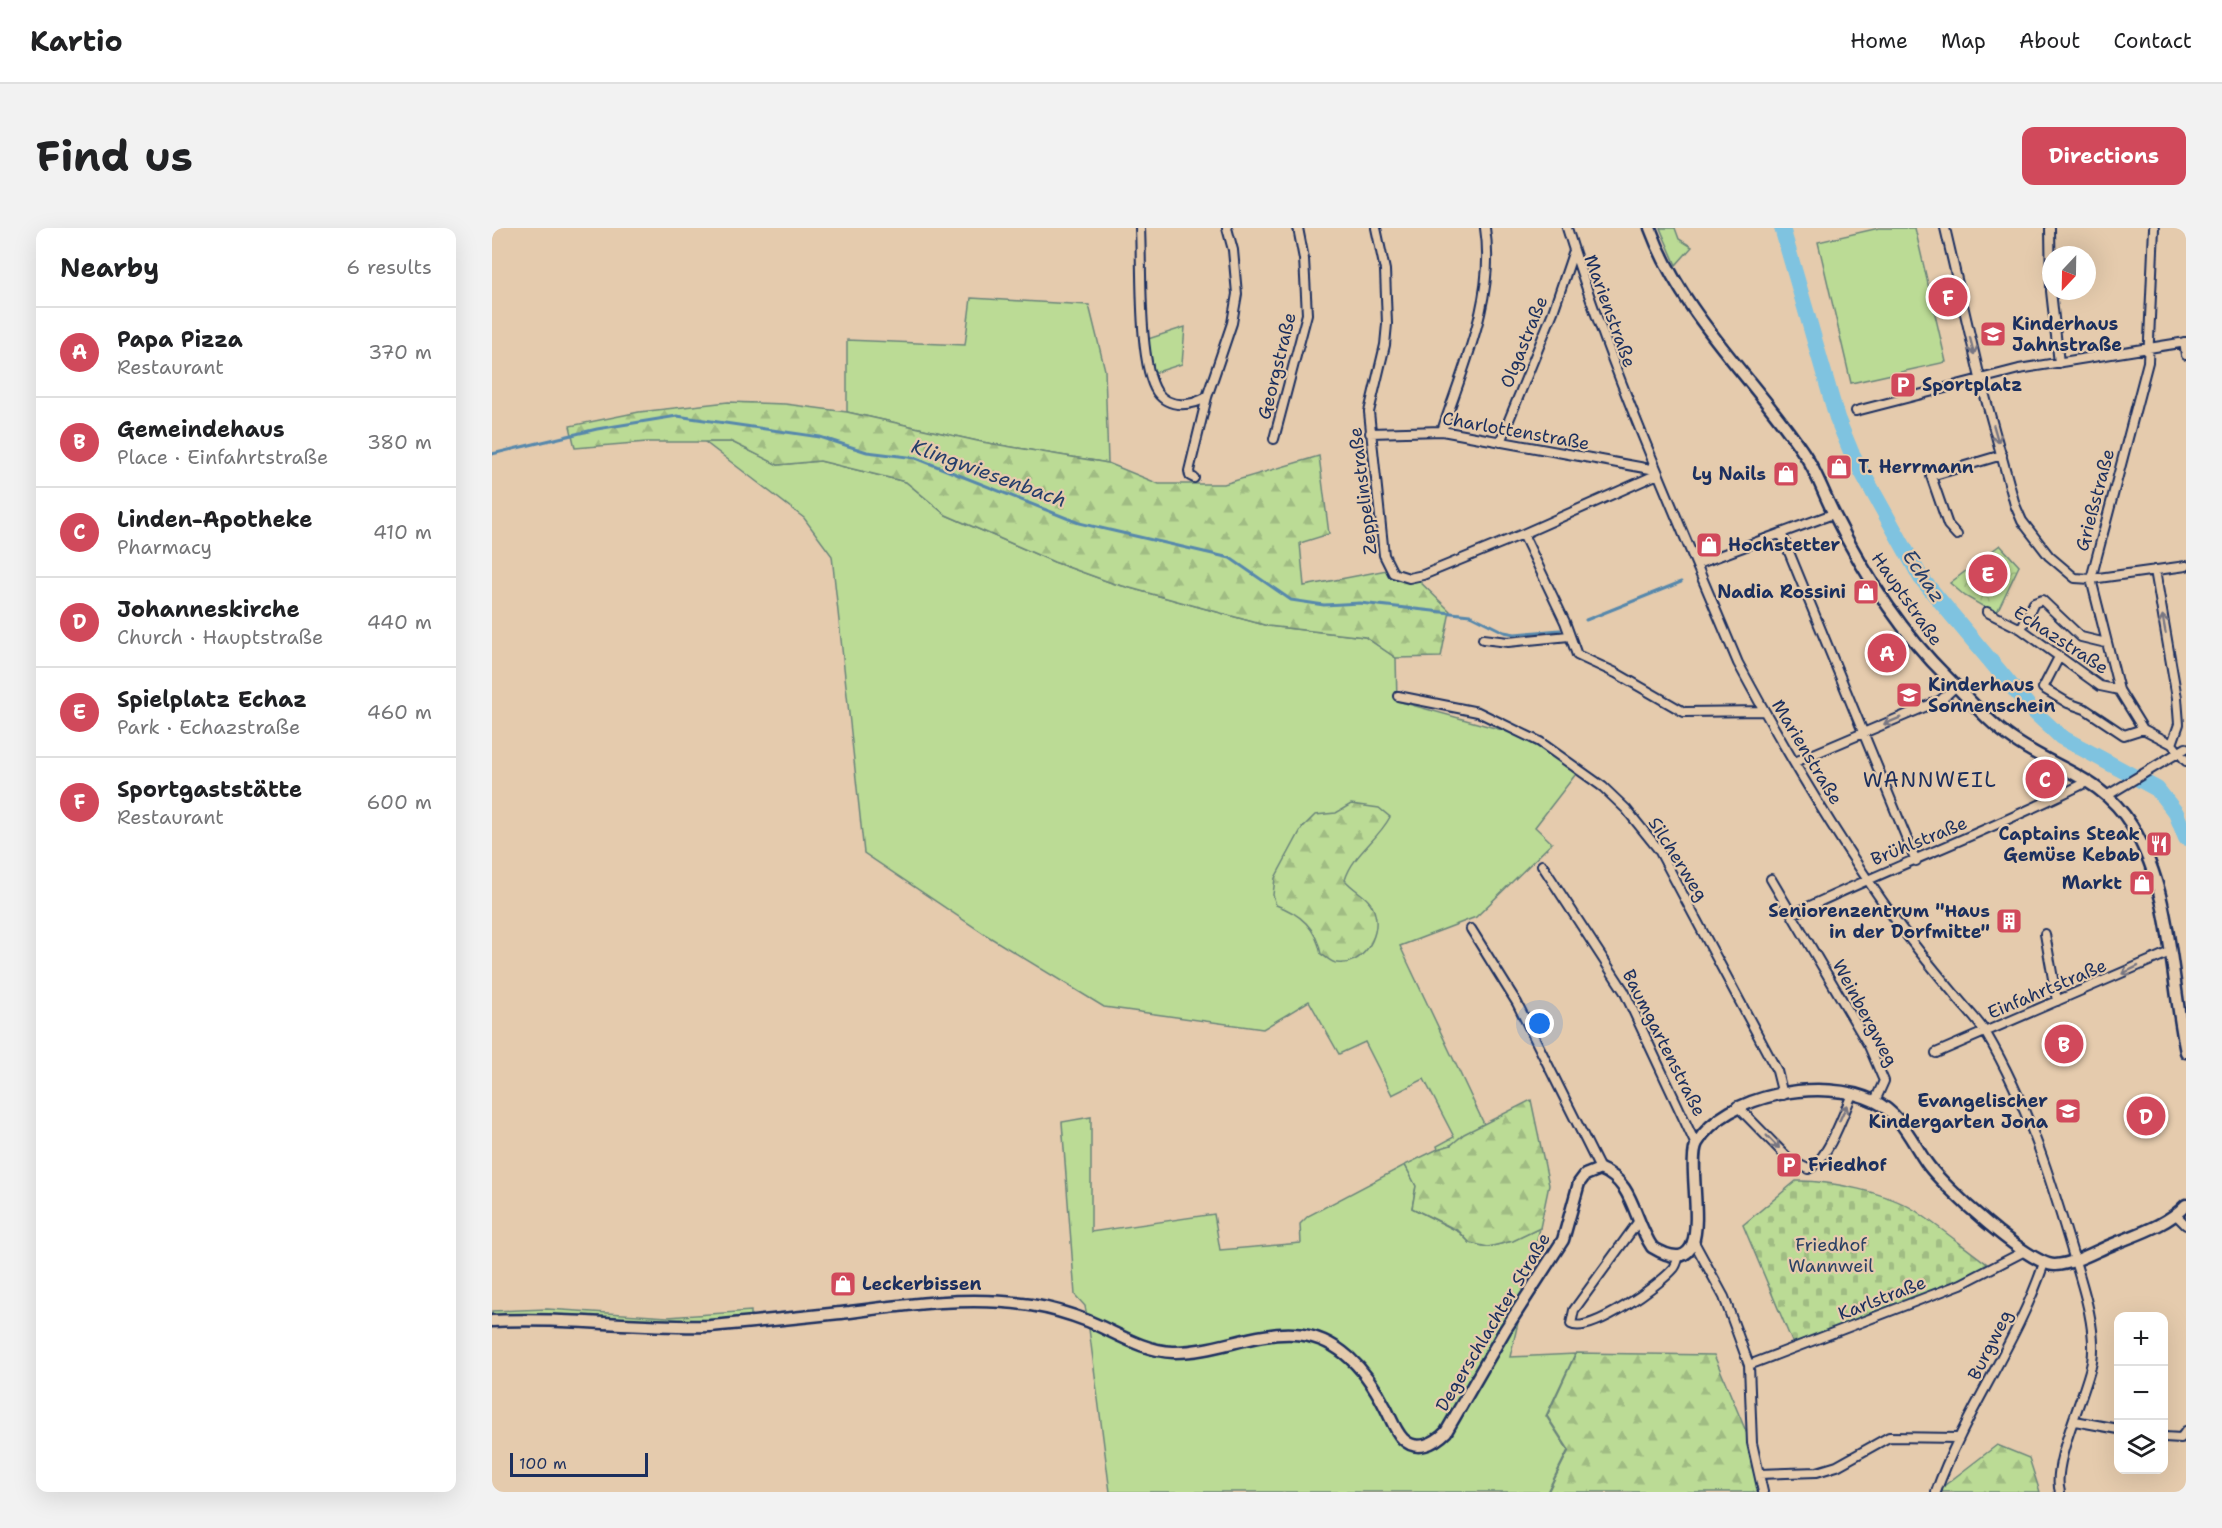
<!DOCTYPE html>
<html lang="en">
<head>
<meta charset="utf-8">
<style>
	:root { --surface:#fff; --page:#f2f2f2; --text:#202124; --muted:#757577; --line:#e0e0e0; --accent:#d1495b }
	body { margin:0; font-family:"Shantell Sans",sans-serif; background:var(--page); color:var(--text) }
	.controls { position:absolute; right:18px; bottom:18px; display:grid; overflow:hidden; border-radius:12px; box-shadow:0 6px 24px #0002 }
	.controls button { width:54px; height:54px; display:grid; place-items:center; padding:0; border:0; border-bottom:2px solid var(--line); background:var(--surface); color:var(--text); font:30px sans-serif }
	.compass { position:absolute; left:1550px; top:18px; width:54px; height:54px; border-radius:50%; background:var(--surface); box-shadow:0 6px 24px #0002; rotate:202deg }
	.scale { position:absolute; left:18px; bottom:15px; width:138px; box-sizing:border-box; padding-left:6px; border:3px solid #1b2f5e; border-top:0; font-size:16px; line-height:21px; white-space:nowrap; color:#1b2f5e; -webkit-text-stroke:4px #e5cbad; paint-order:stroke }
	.you { position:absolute; left:1048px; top:796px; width:21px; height:21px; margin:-15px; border:4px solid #fff; border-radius:50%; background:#1a73e8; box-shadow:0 0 0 9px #1a73e833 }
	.badge { display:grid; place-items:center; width:39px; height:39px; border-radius:50%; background:var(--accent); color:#fff; font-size:20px; font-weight:700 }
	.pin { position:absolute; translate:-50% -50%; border:3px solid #fff; box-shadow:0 2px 6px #0006 }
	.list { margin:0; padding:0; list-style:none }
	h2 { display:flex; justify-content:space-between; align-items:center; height:78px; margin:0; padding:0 24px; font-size:26px }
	h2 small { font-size:20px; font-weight:400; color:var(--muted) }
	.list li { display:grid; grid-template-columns:39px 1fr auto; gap:18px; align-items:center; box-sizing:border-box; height:90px; padding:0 24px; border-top:2px solid var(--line) }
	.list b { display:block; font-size:22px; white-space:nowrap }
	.list p { margin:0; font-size:20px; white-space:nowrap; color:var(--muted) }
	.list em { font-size:20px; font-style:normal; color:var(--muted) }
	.icon { flex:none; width:33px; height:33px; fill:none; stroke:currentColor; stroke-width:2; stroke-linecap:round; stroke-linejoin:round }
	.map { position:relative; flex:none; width:1694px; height:1264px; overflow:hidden; border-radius:12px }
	header { display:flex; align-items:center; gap:36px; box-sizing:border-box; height:84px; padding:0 30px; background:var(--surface); border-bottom:2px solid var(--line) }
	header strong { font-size:28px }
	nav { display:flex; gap:33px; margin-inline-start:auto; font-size:21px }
	.intro { display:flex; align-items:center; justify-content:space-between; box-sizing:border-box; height:144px; padding:0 36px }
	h1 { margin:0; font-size:42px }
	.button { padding:15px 27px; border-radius:12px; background:var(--accent); color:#fff; font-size:21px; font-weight:700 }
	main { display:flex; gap:36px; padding:0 36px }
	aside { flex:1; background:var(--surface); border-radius:12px; box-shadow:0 6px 24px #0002 }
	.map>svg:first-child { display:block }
</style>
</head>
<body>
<header>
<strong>Kartio</strong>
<nav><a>Home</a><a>Map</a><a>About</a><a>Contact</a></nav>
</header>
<div class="intro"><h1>Find us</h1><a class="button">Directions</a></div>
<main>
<aside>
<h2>Nearby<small>6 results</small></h2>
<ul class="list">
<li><span class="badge">A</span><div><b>Papa Pizza</b><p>Restaurant</p></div><em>370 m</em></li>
<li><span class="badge">B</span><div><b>Gemeindehaus</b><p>Place · Einfahrtstraße</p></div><em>380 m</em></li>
<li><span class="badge">C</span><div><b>Linden-Apotheke</b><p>Pharmacy</p></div><em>410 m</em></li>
<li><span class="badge">D</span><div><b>Johanneskirche</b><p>Church · Hauptstraße</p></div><em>440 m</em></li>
<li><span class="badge">E</span><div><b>Spielplatz Echaz</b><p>Park · Echazstraße</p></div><em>460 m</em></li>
<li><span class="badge">F</span><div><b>Sportgaststätte</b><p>Restaurant</p></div><em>600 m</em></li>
</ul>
</aside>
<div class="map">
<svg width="1694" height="1264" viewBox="0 0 1694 1264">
	<defs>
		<pattern id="forest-firs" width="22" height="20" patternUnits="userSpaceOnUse" patternTransform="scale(1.5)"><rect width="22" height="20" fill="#bbdb95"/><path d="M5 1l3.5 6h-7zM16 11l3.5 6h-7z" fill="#a0bc83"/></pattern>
		<pattern id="cemetery-stones" width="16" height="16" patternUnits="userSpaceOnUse" patternTransform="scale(1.5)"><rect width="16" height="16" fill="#bbdb95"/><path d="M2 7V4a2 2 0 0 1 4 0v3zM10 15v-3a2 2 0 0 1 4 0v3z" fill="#a0bc83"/></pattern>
		<pattern id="park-crowns" width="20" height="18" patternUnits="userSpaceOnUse" patternTransform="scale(1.5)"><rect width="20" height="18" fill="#bbdb95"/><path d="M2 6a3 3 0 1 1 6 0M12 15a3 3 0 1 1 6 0" fill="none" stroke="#a0bc83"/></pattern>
	</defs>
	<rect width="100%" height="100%" fill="#e5cbad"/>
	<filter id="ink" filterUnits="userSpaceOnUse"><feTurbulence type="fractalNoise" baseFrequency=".0167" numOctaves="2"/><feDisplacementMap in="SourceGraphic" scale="12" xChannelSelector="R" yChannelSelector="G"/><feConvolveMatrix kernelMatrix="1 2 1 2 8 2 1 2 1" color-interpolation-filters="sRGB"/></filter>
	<g filter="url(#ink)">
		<path fill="#bbdb95" stroke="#6b857a" stroke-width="1.5" d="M1168 0H1183L1187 11 1200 19 1184 37Z
			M1387 0H1423L1454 134 1359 155 1326 14Z
			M479 70 597 77 613 142 616 235 490 214 355 184V112L473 117Z
			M693 99 690 136 662 145 656 111Z
			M213 214H240L286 237 328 233 414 254 454 287 562 334 620 355 776 398 873 409 904 430 905 473 1021 505 1087 542 1043 599 1060 615 984 689 908 718 992 896 959 917 946 921 945 918 962 909 932 851 900 867 873 814 847 826 817 773 771 801 612 779 494 707 372 625 340 328 312 290Z
			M599 889V1004L722 986 728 1022 809 1015 808 996 816 988 913 937 924 958 920 980 967 1004 978 1015 996 1019 1020 1013 1048 1000 1018 1129 1083 1126 1054 1188 1076 1222 1055 1264H618L596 1093 593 1078 583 1067 570 894Z
			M55 1081 176 1089 259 1083V1095L0 1093V1083Z"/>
		<path fill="url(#forest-firs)" stroke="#6b857a" stroke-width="1.5" d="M236 174 293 176 355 184 490 214 616 235 667 256H732L827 228 837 306 808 315 812 358 905 340 910 346 926 352 958 383 949 429 904 430 873 409 776 398 620 355 562 334 454 287 414 254 328 233 286 237 240 214H155L83 220 78 198 147 184Z
			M859 576 887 580 898 589C885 613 861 626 853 652 864 665 879 668 883 686 889 708 870 739 845 735 840 735 834 729 829 726 824 700 809 686 784 677L781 667 783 650 810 600 823 587 844 585Z
			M1039 872 1057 957 1048 1000 1021 1013 996 1019 978 1015 967 1003 920 980 924 958 913 937 946 921 959 917 972 906Z
			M1084 1125 1222 1127 1258 1213 1270 1264H1056L1077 1222 1055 1188Z
			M1505 1217 1537 1230 1548 1264H1444Z"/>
		<path fill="url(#cemetery-stones)" stroke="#6b857a" stroke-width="1.5" d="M1304 953C1336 952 1397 965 1424 983 1449 1000 1473 1020 1498 1038L1476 1050 1301 1116 1251 997Z"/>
		<path fill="url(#park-crowns)" stroke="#6b857a" stroke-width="1.5" d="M1508 317 1527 338 1504 386 1473 368 1458 355Z"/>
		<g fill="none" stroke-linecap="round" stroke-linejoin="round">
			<path stroke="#5788ac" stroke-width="3" d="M0 226 105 201 185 188 328 209 375 224 424 230 587 295 738 330 799 372 832 377 868 375 978 387 1012 404 1023 406 1068 402
				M1094 392 1189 354"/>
			<path stroke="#7fc3e0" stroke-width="16" d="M1290 0 1345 190 1360 226 1429 350 1538 480 1569 509 1665 561 1684 585 1694 610"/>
			<defs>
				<path id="street" d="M648 0C650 37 646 136 665 164 677 181 700 178 715 169
					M884 0 893 42 895 96 893 117 877 184 892 327 901 345 917 350 931 347 1031 306 1166 246
					M1075 0C1121 149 1186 291 1246 435 1294 524 1346 612 1405 694 1423 719 1443 743 1463 767 1473 780 1487 793 1495 807 1536 877 1560 955 1583 1033 1592 1062 1605 1103 1600 1134 1594 1166 1559 1236 1568 1264
					M1453 0 1488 150 1523 277 1530 293 1557 328 1583 350 1599 351 1694 338
					M1558 0 1559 62
					M1662 0 1656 134 1599 351 1627 462 1651 501 1680 516 1694 533
					M1559 63 1567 135
					M1692 114 1694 127
					M1364 183 1527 141 1694 114
					M950 203C971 139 1004 69 993 0
					M878 205 950 203 1164 242
					M782 211 815 86 812 31 806 0
					M1008 214 1061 84 1081 25
					M702 250 698 248 697 243 715 169 740 95 745 66 741 22 735 0
					M1031 306 1073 394 1085 427 1124 445 1192 484 1272 483
					M1290 307 1424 633
					M1465 307 1456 297 1439 248 1510 227
					M1205 336 1341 286
					M1663 342 1685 470 1687 496 1680 516
					M1495 384 1529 401 1608 458 1627 462
					M1529 401 1542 375 1550 372 1589 409 1614 415
					M991 411 1016 414 1077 408
					M1567 429 1551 460 1576 475 1593 481 1632 507 1651 501
					M906 468 986 484 1048 514 1111 559 1134 581 1167 622 1285 843 1291 867
					M1303 534 1449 472 1464 458
					M1616 567 1694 520
					M1050 637 1132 763 1204 917
					M1279 651 1377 818 1392 853 1383 873
					M1301 686C1399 639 1500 602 1597 553
					M979 701 1025 775 1108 941
					M1553 706 1565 773
					M1444 825 1678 724
					M1245 878 1298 932 1316 941C1335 934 1352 885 1360 866
					M1684 987 1694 997
					M1146 994 1082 1082 1079 1096C1098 1107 1169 1056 1182 1040 1185 1036 1186 1030 1187 1027
					M1202 1014 1232 1069 1257 1137 1260 1215 1271 1264
					M1257 1137 1469 1056 1531 1024
					M1583 1193 1626 1201
					M1672 1209 1689 1210 1694 1203
					M1267 1246 1325 1244 1345 1238 1397 1209 1467 1210
					M1444 1264C1472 1185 1525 1116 1552 1035"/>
				<path id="secondary" d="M1158 0C1191 89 1262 150 1313 227 1325 245 1332 267 1342 286 1371 344 1409 404 1455 449 1476 470 1497 495 1522 512 1565 542 1610 549 1640 598 1681 666 1678 748 1694 824
					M0 1093C73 1089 145 1100 218 1098 265 1094 311 1089 358 1084 418 1076 479 1068 539 1077 558 1080 578 1086 596 1093 623 1104 651 1123 681 1124 722 1125 761 1104 802 1106 846 1108 875 1143 893 1179 898 1188 903 1203 911 1211 925 1225 943 1215 954 1204L1013 1102 1071 1012 1087 955 1093 947 1108 941C1142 954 1141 991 1160 1019 1231 1062 1191 940 1205 915 1234 865 1333 849 1382 873 1408 885 1419 912 1434 934 1449 957 1538 1038 1563 1037 1582 1036 1602 1024 1619 1017 1645 1006 1674 998 1694 977"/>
			</defs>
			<use href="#street" stroke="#1b2f5e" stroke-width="12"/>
			<use href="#secondary" stroke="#1b2f5e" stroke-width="15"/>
			<use href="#street" stroke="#e5cbad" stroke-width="8"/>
			<use href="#secondary" stroke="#e5cbad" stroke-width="10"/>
		</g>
		<defs><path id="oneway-shaft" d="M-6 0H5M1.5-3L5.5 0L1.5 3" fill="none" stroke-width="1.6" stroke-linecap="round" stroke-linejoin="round" transform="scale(1.5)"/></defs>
		<g stroke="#767582">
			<use href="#oneway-shaft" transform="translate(1480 118) rotate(76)"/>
			<use href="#oneway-shaft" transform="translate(1504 206) rotate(74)"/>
			<use href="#oneway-shaft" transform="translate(1672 396) rotate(-100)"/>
			<use href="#oneway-shaft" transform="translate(1400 493) rotate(158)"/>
			<use href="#oneway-shaft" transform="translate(1638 742) rotate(154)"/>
			<use href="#oneway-shaft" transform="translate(1351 885) rotate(-65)"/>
			<use href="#oneway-shaft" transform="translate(1281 914) rotate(45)"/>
		</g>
	</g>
	<defs>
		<symbol id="school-square" viewBox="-11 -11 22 22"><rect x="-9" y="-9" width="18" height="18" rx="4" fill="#d1495b" stroke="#e5cbad"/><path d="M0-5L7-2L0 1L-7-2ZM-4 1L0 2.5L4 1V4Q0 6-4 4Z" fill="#fff"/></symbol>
		<symbol id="parking-square" viewBox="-11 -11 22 22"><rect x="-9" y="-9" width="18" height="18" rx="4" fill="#d1495b" stroke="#e5cbad"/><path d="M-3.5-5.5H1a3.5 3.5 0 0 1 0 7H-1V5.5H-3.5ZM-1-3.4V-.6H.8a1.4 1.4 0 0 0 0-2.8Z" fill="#fff"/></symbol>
		<symbol id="shop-square" viewBox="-11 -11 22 22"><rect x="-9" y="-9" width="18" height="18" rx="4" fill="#d1495b" stroke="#e5cbad"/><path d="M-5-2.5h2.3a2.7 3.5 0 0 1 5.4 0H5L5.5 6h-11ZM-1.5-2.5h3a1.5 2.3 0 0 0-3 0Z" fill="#fff"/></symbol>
		<symbol id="restaurant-square" viewBox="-11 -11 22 22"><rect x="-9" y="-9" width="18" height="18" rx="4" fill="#d1495b" stroke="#e5cbad"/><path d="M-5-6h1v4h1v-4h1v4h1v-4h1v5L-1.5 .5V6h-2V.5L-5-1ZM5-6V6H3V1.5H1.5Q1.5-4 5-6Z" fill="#fff"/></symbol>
		<symbol id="building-square" viewBox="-11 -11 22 22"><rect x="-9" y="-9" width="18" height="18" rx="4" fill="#d1495b" stroke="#e5cbad"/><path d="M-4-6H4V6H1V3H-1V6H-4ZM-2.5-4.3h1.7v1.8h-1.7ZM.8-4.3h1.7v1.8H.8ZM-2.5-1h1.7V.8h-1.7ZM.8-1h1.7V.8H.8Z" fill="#fff"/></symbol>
	</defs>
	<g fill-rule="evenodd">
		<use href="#school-square" x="1486" y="91" width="30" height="30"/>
		<use href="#parking-square" x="1396" y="142" width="30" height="30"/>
		<use href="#shop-square" x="1332" y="224" width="30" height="30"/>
		<use href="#shop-square" x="1279" y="231" width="30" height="30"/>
		<use href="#shop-square" x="1202" y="302" width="30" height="30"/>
		<use href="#shop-square" x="1359" y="349" width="30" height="30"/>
		<use href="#school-square" x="1402" y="452" width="30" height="30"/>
		<use href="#restaurant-square" x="1652" y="601" width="30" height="30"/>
		<use href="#shop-square" x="1635" y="640" width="30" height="30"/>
		<use href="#building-square" x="1502" y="678" width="30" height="30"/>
		<use href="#school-square" x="1561" y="868" width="30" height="30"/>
		<use href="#parking-square" x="1282" y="922" width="30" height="30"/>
		<use href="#shop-square" x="336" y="1041" width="30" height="30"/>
	</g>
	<g text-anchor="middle" stroke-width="4.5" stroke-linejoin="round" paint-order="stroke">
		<g font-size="18" fill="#1b2f5e" stroke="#e5cbad">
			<text transform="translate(1118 83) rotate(70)" y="6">Marienstraße</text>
			<text transform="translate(1032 114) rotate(-68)" y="6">Olgastraße</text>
			<text transform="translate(785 138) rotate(-76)" y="6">Georgstraße</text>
			<text transform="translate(1024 203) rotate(10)" y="6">Charlottenstraße</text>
			<text transform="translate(871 263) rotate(-97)" y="6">Zeppelinstraße</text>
			<text transform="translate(1603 272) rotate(-75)" y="6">Grießstraße</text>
			<text transform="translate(1415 371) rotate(55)" y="6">Hauptstraße</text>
			<text transform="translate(1569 412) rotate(33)" y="6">Echazstraße</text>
			<text transform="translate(1315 524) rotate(59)" y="6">Marienstraße</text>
			<text transform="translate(1427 613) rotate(-22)" y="6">Brühlstraße</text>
			<text transform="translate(1186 631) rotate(58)" y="6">Silcherweg</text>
			<text transform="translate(1555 761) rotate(-23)" y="6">Einfahrtstraße</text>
			<text transform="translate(1373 785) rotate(62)" y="6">Weinbergweg</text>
			<text transform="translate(1172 815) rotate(63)" y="6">Baumgartenstraße</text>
			<text transform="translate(1390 1070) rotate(-21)" y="6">Karlstraße</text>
			<text transform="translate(1001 1094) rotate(-59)" y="6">Degerschlachter Straße</text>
			<text transform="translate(1498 1117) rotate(-63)" y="6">Burgweg</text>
		</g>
		<g font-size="18" font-weight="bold" fill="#1b2f5e" stroke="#e5cbad" text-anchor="start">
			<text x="1520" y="102">Kinderhaus<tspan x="1520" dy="21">Jahnstraße</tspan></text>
			<text x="1430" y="163">Sportplatz</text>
			<text x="1366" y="245">T. Herrmann</text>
			<text x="1274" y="252" text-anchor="end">Ly Nails</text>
			<text x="1236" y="323">Hochstetter</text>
			<text x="1354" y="370" text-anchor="end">Nadia Rossini</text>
			<text x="1436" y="463">Kinderhaus<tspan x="1436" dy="21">Sonnenschein</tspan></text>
			<text x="1648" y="612" text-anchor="end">Captains Steak<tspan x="1648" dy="21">Gemüse Kebab</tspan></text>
			<text x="1630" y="661" text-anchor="end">Markt</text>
			<text x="1498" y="689" text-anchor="end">Seniorenzentrum "Haus<tspan x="1498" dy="21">in der Dorfmitte"</tspan></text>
			<text x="1556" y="879" text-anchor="end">Evangelischer<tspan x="1556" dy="21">Kindergarten Jona</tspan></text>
			<text x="1316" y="943">Friedhof</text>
			<text x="370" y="1062">Leckerbissen</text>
		</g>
		<g font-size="18" fill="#2b4064" stroke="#e5cbad">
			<text x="1339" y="1023">Friedhof<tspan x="1339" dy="21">Wannweil</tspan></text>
		</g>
		<g font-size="20" font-style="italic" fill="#253e6b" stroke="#e5cbad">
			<text transform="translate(497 245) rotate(20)" y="7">Klingwiesenbach</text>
			<text transform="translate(1432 348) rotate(56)" y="7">Echaz</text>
		</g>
		<g font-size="21" letter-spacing="1.5" fill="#1b2f5e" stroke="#e5cbad">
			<text x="1438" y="559">WANNWEIL</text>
		</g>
	</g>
</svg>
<div class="controls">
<button>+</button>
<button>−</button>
<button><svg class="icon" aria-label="layers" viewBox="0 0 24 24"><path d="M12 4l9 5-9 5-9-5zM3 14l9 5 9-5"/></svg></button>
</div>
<svg class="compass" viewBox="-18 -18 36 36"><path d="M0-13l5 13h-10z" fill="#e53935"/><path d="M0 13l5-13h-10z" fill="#757577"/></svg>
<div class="scale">100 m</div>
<div class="you"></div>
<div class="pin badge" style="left:1395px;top:425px">A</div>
<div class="pin badge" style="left:1572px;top:816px">B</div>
<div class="pin badge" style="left:1553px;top:551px">C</div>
<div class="pin badge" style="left:1654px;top:888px">D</div>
<div class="pin badge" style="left:1496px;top:346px">E</div>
<div class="pin badge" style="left:1456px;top:69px">F</div>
</div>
</main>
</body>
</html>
